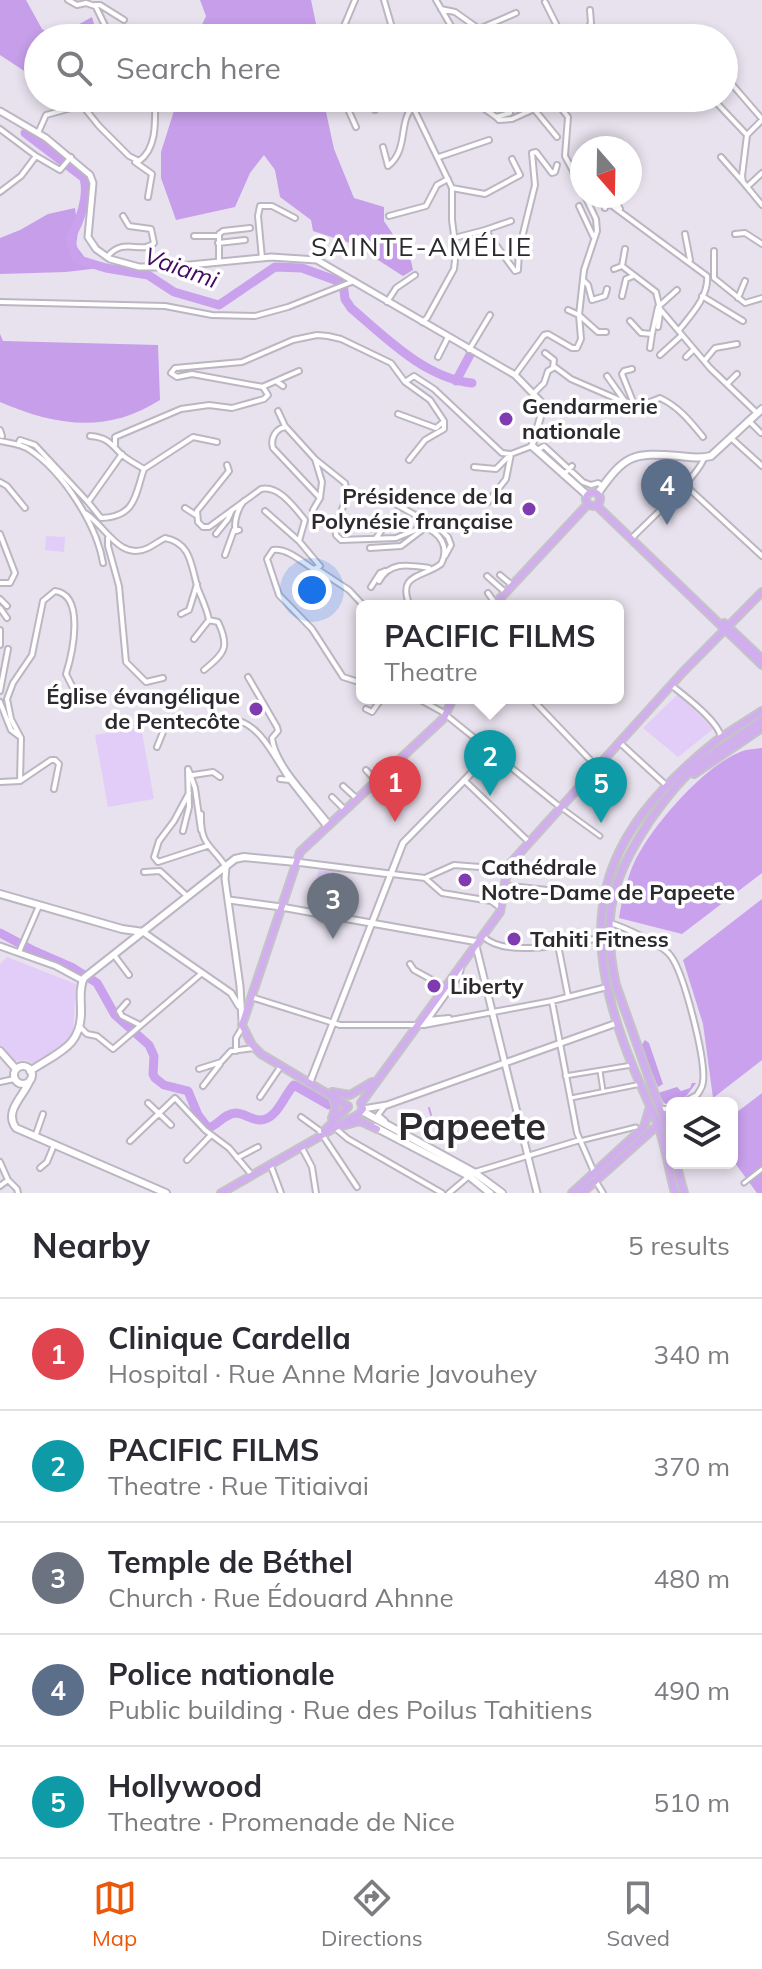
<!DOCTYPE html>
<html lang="en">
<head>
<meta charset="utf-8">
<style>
	:root { --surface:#fff; --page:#f7f7f7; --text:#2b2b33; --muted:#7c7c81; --line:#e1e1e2; --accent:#ea580c }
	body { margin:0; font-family:Mulish,sans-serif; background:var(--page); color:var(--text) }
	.controls { position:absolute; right:24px; bottom:24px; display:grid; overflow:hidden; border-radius:12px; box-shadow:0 4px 12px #0003 }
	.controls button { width:72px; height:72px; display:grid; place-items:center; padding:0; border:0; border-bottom:2px solid var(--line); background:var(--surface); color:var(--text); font:40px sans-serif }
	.compass { position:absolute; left:570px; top:136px; width:72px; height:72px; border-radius:50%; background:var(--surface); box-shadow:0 4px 12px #0003; rotate:160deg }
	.you { position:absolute; left:312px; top:590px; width:28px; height:28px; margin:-20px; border:6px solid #fff; border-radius:50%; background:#1a73e8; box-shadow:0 0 0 12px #1a73e833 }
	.badge { display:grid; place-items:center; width:52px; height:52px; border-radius:50%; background:var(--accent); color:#fff; font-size:26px; font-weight:700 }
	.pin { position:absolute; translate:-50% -66px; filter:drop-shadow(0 2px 4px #0008) }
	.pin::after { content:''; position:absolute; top:42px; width:28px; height:24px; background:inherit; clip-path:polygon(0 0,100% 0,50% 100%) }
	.popup { position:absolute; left:356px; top:600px; width:268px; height:104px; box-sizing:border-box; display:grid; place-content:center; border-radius:12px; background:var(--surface); filter:drop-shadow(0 2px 6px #0005); font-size:26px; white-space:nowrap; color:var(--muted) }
	.popup b { font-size:30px; color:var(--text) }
	.popup::after { content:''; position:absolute; left:50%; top:100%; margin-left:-16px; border:16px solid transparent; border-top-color:var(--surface) }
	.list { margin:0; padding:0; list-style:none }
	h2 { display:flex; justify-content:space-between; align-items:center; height:104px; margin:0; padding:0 32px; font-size:34px }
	h2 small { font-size:26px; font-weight:400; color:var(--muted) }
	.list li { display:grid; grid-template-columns:52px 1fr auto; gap:24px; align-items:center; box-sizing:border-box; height:112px; padding:0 32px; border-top:2px solid var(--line) }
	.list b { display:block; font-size:30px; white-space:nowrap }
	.list p { margin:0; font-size:26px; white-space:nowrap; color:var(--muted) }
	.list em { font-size:26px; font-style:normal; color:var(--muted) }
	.icon { flex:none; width:44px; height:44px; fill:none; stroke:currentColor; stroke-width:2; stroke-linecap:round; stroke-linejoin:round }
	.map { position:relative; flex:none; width:762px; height:1193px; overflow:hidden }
	.search { position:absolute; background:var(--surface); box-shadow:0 4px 12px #0003; left:24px; right:24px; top:24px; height:88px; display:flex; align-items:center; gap:20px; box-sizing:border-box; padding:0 28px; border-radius:44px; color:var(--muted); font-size:30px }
	.sheet { height:664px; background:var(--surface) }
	nav { display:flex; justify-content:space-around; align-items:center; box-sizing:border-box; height:112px; border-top:2px solid var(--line); background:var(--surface); font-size:22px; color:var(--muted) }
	nav a { display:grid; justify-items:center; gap:4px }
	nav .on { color:var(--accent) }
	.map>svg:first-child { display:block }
</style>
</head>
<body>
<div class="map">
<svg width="762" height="1193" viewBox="0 0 762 1193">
	<rect width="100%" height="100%" fill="#e8e2ee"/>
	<path fill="#e2ccf8" d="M46 536 65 537 64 552 45 550Z
		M678 694 713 729 678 757 643 728Z
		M141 727 154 799 108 807 95 735Z
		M319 870 335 872 324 905 309 902Z
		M7 957 76 984 73 1035 56 1051 34 1064 26 1060 14 1061 0 1046V964Z"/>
	<path fill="#c69ee9" d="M0 0H26L42 29 56 37 92 17 98 38H38V80L0 55Z
		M200 0H311L319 38H196L206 16Z
		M178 98H323L334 149 354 198 384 207V221L411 261 413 270 403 276 353 244 313 231 311 220 280 197 275 170 264 155 250 173 235 207 176 220 161 178V152Z
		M75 208 78 231 76 246 86 259 100 268 66 272 0 274V238L20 230 48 214Z
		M0 334 3 341 158 345 160 400C107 434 56 426 0 402Z
		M645 1040 649 1043 663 1084 658 1087 641 1046Z
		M692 1083H696L687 1095 677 1103H672V1106L664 1103 658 1093 677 1087 681 1091 690 1088Z"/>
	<path fill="#c9a1ed" d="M762 748V873L682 934 619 918C622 900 626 882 633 865 649 829 702 768 738 753 745 749 754 749 762 748Z
		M762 899V1060L713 1098 703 1024 683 960Z
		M762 1093V1193H757L732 1159V1116Z"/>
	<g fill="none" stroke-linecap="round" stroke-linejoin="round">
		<path stroke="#c9a1ed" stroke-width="2" d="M429 1108 431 1115"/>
		<path stroke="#c9a1ed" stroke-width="9" d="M25 133 84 178C89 196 80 222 70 238L76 259 106 268 148 275 174 292 219 305 275 267 302 268 343 283 345 299 351 308C386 338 425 378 472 383
			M456 381 472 351
			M0 933 34 951 73 968 97 983 115 1015 149 1045 154 1056 153 1074 155 1078 164 1085 188 1091 198 1115 208 1128C219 1125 223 1114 236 1113 244 1113 251 1120 260 1120 277 1120 284 1095 294 1085L329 1105"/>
		<defs>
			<path id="pedestrian" d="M563 809 600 836
				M600 1071 603 1091
				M565 1076 632 1065
				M571 1098 641 1084
				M580 1141 636 1127
				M744 1183 762 1169"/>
			<path id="minor" d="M68 0 77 5 86 3 95 6
				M384 0 395 38
				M436 0 458 38
				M545 2 563 38
				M441 9 455 12 479 29 516 13
				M521 30 525 38
				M561 32 588 28 591 23 590 10
				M111 38 95 5H100L124 20
				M339 38 355 0
				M617 38 618 37
				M642 38H643
				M724 75 762 119
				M343 98 356 127
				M411 98 413 107 452 188V220L456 251 454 269 427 318 422 322
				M481 98 500 108 504 105 497 98
				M553 98 568 117 565 156 582 188
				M712 98 747 135
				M475 102 496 117 510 113 511 105
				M504 105H511L529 98
				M375 110V98
				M496 117 499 120 512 119 534 109 557 137
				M762 120 747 135 742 176 743 182 762 205
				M0 129 36 156 60 170 71 157
				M38 133 46 115 82 105 99 126 129 156 139 161C158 148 155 118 155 98
				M383 147 388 166C409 150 398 121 413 107
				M439 157 489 140
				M721 157 743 182
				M135 162 152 174 148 197
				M747 187 762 173
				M452 188 485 194 520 175 512 159
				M0 192 21 176 36 156
				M613 196 620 209
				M579 206 593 236
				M605 208 607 202 707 276C709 296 691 315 679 330
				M389 216 426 206 437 185 448 179
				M485 230 511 221
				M685 234 690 260
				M735 234 745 233 762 244
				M194 236H217
				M454 238 485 230 515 271 518 270 519 250 535 185 532 153 536 152 552 173 555 172 557 165
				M218 243 245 240
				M714 251V278L745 303 762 298
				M107 257C124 236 141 255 154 243L151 229 129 226 123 216
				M262 258 258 216 260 206H272L295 218
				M219 262V234L223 231 250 228
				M622 266 656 292 660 309 710 368 757 413
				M622 266 625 249
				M614 269 622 266
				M583 280 588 285 592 300 605 296 607 289
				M622 296 626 279 633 276
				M702 296 743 321
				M738 298 745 281
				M0 302 165 306 212 315 255 316 288 307 354 281
				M387 302 396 288 415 275
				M568 310 579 315 598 332H606
				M630 321 641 333 652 334 658 307 677 290
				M658 327 660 313
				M650 348 652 334
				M469 350 490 315
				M545 353 554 360 553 367
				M660 355 682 335
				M438 357 448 337
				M686 357 694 349
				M705 360 715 348 737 344
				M632 369 624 371 622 374 634 404
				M515 375 544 335 548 334 572 348H577L581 339 579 315 584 270 597 231 596 219 585 196
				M607 376 624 400
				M276 381 283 386
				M405 382 414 376 434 389 502 453 511 454 532 446
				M728 383 737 374
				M262 387 299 371
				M534 393 544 383 548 371 555 367 571 379 631 405 640 406 660 398C679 407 690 421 703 437
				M278 411 285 426
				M398 414 436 428 442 423
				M749 421 761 433
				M0 430 2 436
				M90 436C105 437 110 442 120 453 126 459 136 464 144 469
				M731 438 762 466
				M0 441C9 443 22 444 30 450 63 472 97 525 103 563
				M18 445 20 440 35 445 88 502 122 454
				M115 445V437L181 409 209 405 232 408 264 399 268 395 263 387 192 374 177 377 171 373 175 368 242 362 293 340 317 335 328 336 341 339 391 363 405 382 430 400 444 421V429L425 440 409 460
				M537 450 544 446 583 482 591 485 598 483 603 486
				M315 459 322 482 320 498 273 448C270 438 276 428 286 427L315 459 345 483C351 503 334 516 336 535L341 540 396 538 423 527C440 532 450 547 441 564 423 578 396 573 410 606
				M227 465 229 471 197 511 198 522 203 527H209L261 489C279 485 294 507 305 520L299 541 320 566 313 569C301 561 287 548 273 550L267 559 279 595 312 629 343 677 362 683
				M474 467 496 469 509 456
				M563 475 572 466
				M0 482 7 486 25 508
				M684 484 762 556
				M388 500 439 528 448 537 451 545 445 556
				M88 502 101 518C136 517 135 495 144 469L193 437 217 442
				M488 502 506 479 511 454
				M185 508 196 515
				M313 510 320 498
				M265 511 299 541
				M85 513C105 525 120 562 148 548 154 545 159 541 165 538 192 543 191 567 198 589 202 599 207 609 209 620L218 622C230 647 225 653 204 670
				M239 530 236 531C233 523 238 508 244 501
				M0 534 15 573 10 583H0
				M216 534 228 519 232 510
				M108 538V546L119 586 126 662 146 682 163 678
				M376 538 385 526 379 518
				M631 539C647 522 698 477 704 458
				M370 548 401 546 426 527
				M225 555 234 530
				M317 569 349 590 364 606
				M500 575 512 585
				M487 576 505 592
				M379 581C390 561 409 565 429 568
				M371 587 380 573 385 571
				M488 593 495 603
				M0 599 7 606
				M0 608 7 618
				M181 614 189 610 197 584
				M0 630V645
				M194 639 209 620
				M248 677 277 727 278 731 272 738C275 766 312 801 329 824
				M671 685C685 696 718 721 721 737
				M0 691 8 649
				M417 698 446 714
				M531 698 596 766
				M0 702 11 730 19 736
				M366 709 372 712 382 698
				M446 715 560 807
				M619 742 667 786
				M157 747 165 727 171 721C182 722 192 727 203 727 214 727 224 719 234 720 261 723 276 761 290 780
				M366 770 376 781
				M189 771 195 788 201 830
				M193 775 213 772 220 777
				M280 779 290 780 326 826
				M464 780 529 842
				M20 781 21 738 11 719 7 699 13 683 32 655 43 601 55 591C86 595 72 655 66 674L72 686
				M0 782 20 781 51 760H55L59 764 54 789
				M343 786 356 798
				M189 793 174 821 159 841 154 857 158 862 207 846
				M332 797 344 809
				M201 814C200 846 211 844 226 867
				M183 831 189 807 188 769
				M144 872 160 871 187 896
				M392 874 425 878
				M425 878 442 893 491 901 501 908
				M425 878 454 865 506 869
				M504 891 510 886 603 896
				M610 923C624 927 661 944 670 955 684 972 706 1060 703 1082 702 1091 695 1097 690 1103
				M483 936C504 959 573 943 600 938
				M558 945 568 996
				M19 952 39 906
				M114 955 129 975
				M410 964 414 970 445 987
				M251 997 340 1025H424L552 1001 607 987
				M552 1001 577 1133 594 1172
				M127 1002 119 1011 122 1016 140 1025
				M427 1020 449 1018
				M424 1025 459 976 462 964
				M81 1028 87 1034 97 1036 113 1049 202 973
				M236 1051V1038L242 1028
				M199 1069 221 1062 231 1051 254 1048
				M0 1082 14 1079
				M203 1086 220 1064
				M260 1097 281 1066
				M148 1103 171 1125
				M682 1103 695 1096
				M384 1107 378 1115 385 1121
				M661 1109H672
				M301 1117 319 1130 357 1187
				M665 1120 672 1114
				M335 1128 348 1139 442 1193
				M35 1137 43 1114
				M130 1141 175 1098 205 1130 229 1148 251 1174
				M302 1148 312 1167 316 1193
				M237 1158 258 1147
				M187 1160 211 1135
				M0 1162 8 1180
				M271 1166 281 1193
				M40 1168 47 1162 54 1145
				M475 1172 580 1140
				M595 1180 603 1193
				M0 1186 8 1180 17 1189 18 1193
				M449 1193 468 1177"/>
			<path id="tertiary" d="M0 111 46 138 90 175 93 183 88 237 96 249 110 259 139 267H169L271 257 317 260 515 375 544 405 532 446
				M296 862 390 874
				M226 867 225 879 240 986 242 1021
				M229 900 281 907 478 942
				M143 932 231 993 239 1006
				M0 946 56 966 82 980
				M476 946 537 1193
				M310 1082 403 843 491 753
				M363 1109 387 1105 617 1023"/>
			<path id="secondary" d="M532 446 587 495
				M598 493C625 455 632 452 679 456 689 457 700 459 711 456L762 409
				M0 894 122 929 143 932
				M0 1051 16 1069
				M14 1075a9 9 0 1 1 18 0a9 9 0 1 1-18 0Z
				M30 1071C58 1052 82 1047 81 1010 81 999 79 987 84 978L235 859 244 857 296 862
				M30 1080C25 1095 3 1111 16 1128L166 1193
				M362 1111 475 1173 502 1193
				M375 1127 469 1176 490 1193"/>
			<path id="primary" d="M586 499a7 7 0 1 1 14 0a7 7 0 1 1-14 0Z
				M596 505 762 665
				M493 606 588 504
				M724 623 762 659
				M694 774 762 728
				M332 1092 350 1095 372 1082
				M332 1096 336 1107 332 1118
				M361 1103 500 912 508 866 683 672 762 592
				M348 1106 261 1054 252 1045 242 1025 300 852 444 718 453 698
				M342 1126 360 1121 377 1129
				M324 1131 348 1107
				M672 1143 616 985C601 917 611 879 649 822 664 800 680 779 701 762 721 747 742 735 762 720
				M676 1163 684 1193
				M221 1193 359 1114 363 1109 361 1103
				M572 1193 644 1127 649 1110
				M582 1193 659 1124
				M675 1193C669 1171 666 1149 659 1128 651 1107 641 1087 633 1067 574 922 594 839 716 741 731 730 747 721 762 711"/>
		</defs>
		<use href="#pedestrian" stroke="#bcb6c2" stroke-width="7"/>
		<use href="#minor" stroke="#bcb6c2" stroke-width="8"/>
		<use href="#tertiary" stroke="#bcb6c2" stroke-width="9"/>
		<use href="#secondary" stroke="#bcb6c2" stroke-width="10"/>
		<use href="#primary" stroke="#c4c3c5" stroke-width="10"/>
		<use href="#pedestrian" stroke="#fff" stroke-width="3"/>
		<use href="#minor" stroke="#fff" stroke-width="4"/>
		<use href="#tertiary" stroke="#fff" stroke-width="5"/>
		<use href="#secondary" stroke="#fff" stroke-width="6"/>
		<use href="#primary" stroke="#d1afee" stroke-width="6"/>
	</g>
	<g fill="#7f3baf" stroke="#fff" stroke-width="3">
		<circle cx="506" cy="419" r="8"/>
		<circle cx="529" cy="509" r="8"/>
		<circle cx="256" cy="709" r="8"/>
		<circle cx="465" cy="880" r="8"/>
		<circle cx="514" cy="939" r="8"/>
		<circle cx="434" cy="986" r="8"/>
	</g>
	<g text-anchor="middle" stroke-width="7" stroke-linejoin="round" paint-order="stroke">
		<g font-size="22" font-weight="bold" fill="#2c2a2f" stroke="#fff" text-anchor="start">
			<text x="522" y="414">Gendarmerie<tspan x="522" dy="25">nationale</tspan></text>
			<text x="513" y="504" text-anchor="end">Présidence de la<tspan x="513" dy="25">Polynésie française</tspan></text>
			<text x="240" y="704" text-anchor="end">Église évangélique<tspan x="240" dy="25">de Pentecôte</tspan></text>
			<text x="481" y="875">Cathédrale<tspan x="481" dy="25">Notre-Dame de Papeete</tspan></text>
			<text x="530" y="947">Tahiti Fitness</text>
			<text x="450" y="994">Liberty</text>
		</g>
		<g font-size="24" font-style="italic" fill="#420964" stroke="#fff">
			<text transform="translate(181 268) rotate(20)" y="8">Vaiami</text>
		</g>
		<g font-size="26" letter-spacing="2" fill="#2c2a2f" stroke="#fff">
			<text x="422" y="256">SAINTE-AMÉLIE</text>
		</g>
		<g font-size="38" font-weight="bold" fill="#2c2a2f" stroke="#fff">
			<text x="472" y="1140">Papeete</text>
		</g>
	</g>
</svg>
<div class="controls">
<button><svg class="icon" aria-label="layers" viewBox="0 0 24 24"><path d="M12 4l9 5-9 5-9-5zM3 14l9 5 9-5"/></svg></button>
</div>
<svg class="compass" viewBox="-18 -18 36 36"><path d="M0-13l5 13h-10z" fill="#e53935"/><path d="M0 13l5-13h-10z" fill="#7c7c81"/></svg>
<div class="you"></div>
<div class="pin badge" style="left:395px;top:822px;background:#e0444e">1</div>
<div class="pin badge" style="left:490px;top:796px;background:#0f9aa8">2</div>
<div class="popup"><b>PACIFIC FILMS</b>Theatre</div>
<div class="pin badge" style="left:333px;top:939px;background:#6b7280">3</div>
<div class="pin badge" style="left:667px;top:525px;background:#5c6f8a">4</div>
<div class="pin badge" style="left:601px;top:823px;background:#0f9aa8">5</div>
<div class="search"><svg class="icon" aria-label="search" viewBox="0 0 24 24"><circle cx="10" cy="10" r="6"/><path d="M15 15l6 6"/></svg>Search here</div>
</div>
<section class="sheet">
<h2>Nearby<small>5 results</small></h2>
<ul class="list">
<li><span class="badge" style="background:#e0444e">1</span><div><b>Clinique Cardella</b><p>Hospital · Rue Anne Marie Javouhey</p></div><em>340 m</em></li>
<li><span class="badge" style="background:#0f9aa8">2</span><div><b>PACIFIC FILMS</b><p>Theatre · Rue Titiaivai</p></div><em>370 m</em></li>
<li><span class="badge" style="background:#6b7280">3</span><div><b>Temple de Béthel</b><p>Church · Rue Édouard Ahnne</p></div><em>480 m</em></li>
<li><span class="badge" style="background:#5c6f8a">4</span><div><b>Police nationale</b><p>Public building · Rue des Poilus Tahitiens</p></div><em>490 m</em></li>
<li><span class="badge" style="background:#0f9aa8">5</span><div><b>Hollywood</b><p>Theatre · Promenade de Nice</p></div><em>510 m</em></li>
</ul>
</section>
<nav>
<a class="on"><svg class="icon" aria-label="map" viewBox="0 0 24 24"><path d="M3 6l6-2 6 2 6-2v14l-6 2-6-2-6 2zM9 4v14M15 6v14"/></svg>Map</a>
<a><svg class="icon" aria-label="directions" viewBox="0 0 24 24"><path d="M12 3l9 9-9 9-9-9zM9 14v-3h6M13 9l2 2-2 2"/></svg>Directions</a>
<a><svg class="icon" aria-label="saved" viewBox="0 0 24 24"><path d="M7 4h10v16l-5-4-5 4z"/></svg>Saved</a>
</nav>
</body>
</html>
